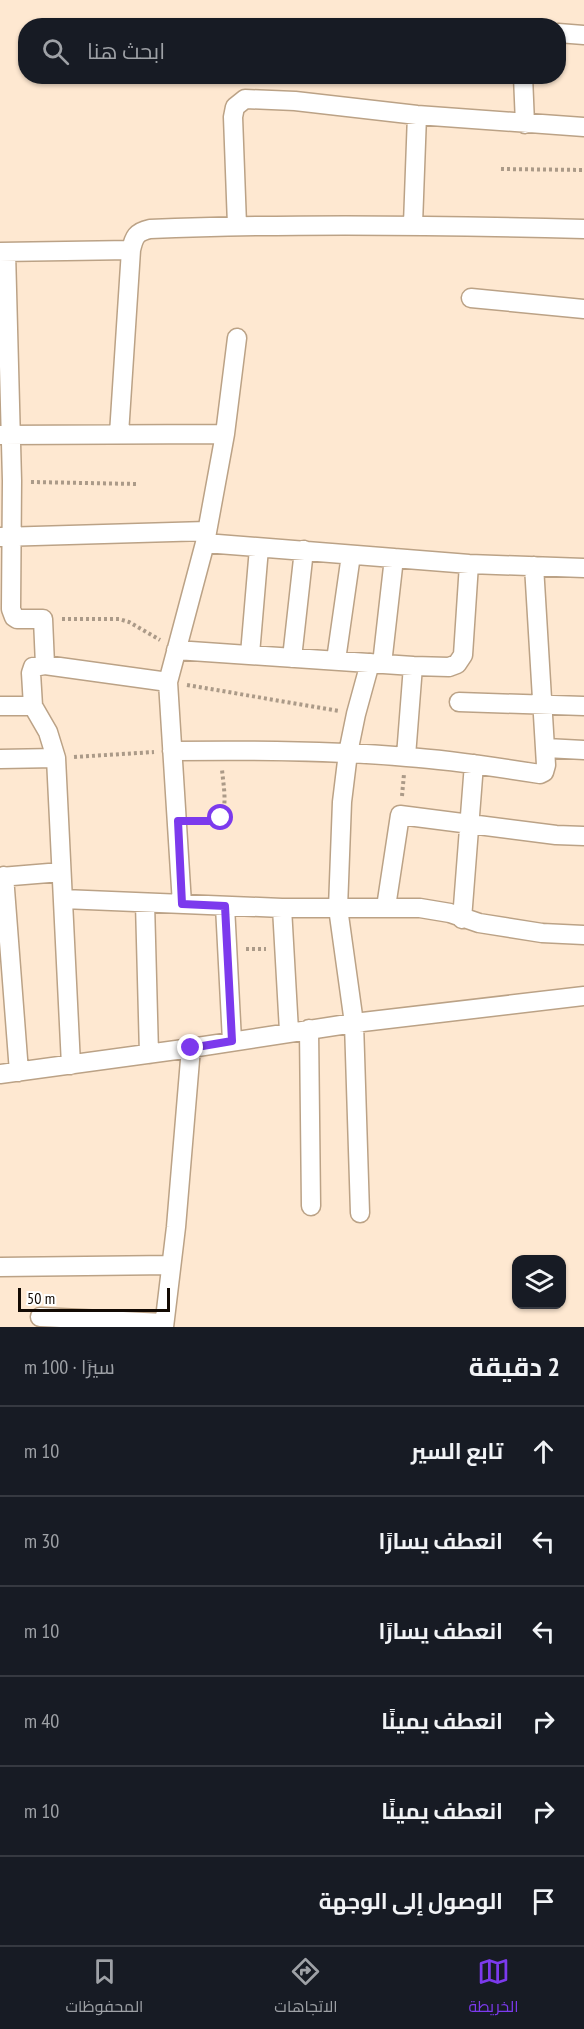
<!DOCTYPE html>
<html lang="ar">
<head>
<meta charset="utf-8">
<style>
	:root { --surface:#171b24; --page:#242831; --text:#f1f3f6; --muted:#9ea1a6; --line:#363941; --accent:#7c3aed }
	body { margin:0; font-family:"PT Sans Narrow",Cairo,sans-serif; background:var(--page); color:var(--text); direction:rtl }
	.controls { position:absolute; right:18px; bottom:18px; display:grid; overflow:hidden; border-radius:12px; box-shadow:0 2px 4px #0004 }
	.controls button { width:54px; height:54px; display:grid; place-items:center; padding:0; border:0; border-bottom:2px solid var(--line); background:var(--surface); color:var(--text); font:30px sans-serif }
	.scale { position:absolute; left:18px; bottom:15px; width:152px; box-sizing:border-box; padding-left:6px; border:3px solid #130a03; border-top:0; font-size:16px; line-height:21px; white-space:nowrap; color:#130a03; -webkit-text-stroke:4px #fff; paint-order:stroke }
	.stop { position:absolute; width:18px; height:18px; margin:-14px; border:4px solid #7c3aed; border-radius:50%; background:#fff }
	.stop.end { background:#7c3aed; border-color:#fff; box-shadow:0 2px 6px #0008 }
	.list { margin:0; padding:0; list-style:none }
	h2 { display:flex; justify-content:space-between; align-items:center; height:78px; margin:0; padding:0 24px; font-size:26px }
	h2 small { font-size:20px; font-weight:400; color:var(--muted) }
	.list li { display:grid; grid-template-columns:39px 1fr auto; gap:18px; align-items:center; box-sizing:border-box; height:90px; padding:0 24px; border-top:2px solid var(--line) }
	.list b { display:block; font-size:22px; white-space:nowrap }
	.list em { font-size:20px; font-style:normal; color:var(--muted) }
	.icon { flex:none; width:33px; height:33px; fill:none; stroke:currentColor; stroke-width:2; stroke-linecap:round; stroke-linejoin:round }
	.map { position:relative; flex:none; width:584px; height:1327px; overflow:hidden; direction:ltr }
	.search { position:absolute; background:var(--surface); box-shadow:0 2px 4px #0004; left:18px; right:18px; top:18px; height:66px; display:flex; align-items:center; gap:15px; box-sizing:border-box; padding:0 21px; border-radius:24px; color:var(--muted); font-size:22px }
	.sheet { height:618px; background:var(--surface) }
	nav { display:flex; justify-content:space-around; align-items:center; box-sizing:border-box; height:84px; border-top:2px solid var(--line); background:var(--surface); font-size:16px; color:var(--muted) }
	nav a { display:grid; justify-items:center; gap:3px }
	nav .on { color:var(--accent) }
	.map>svg:first-child { display:block }
</style>
</head>
<body>
<div class="map">
<svg width="584" height="1327" viewBox="0 0 584 1327">
	<rect width="100%" height="100%" fill="#fee8d1"/>
	<g fill="none" stroke-linecap="round" stroke-linejoin="round">
		<defs>
			<path id="minor" d="M558 33 584 35
				M523 76 525 124
				M413 224 417 115
				M237 225 233 117 235 107 245 99 295 101 417 115 584 127
				M0 252 131 250
				M6 252 12 481 11 609 14 617 17 619H43L45 665
				M471 298 584 309
				M119 434 131 250C134 237 136 232 150 229 295 223 439 225 584 229
				M0 435 225 434
				M0 537 207 531
				M205 543 469 564 584 568
				M176 650 413 666 449 667 457 664 463 655 469 564
				M250 654 259 548
				M292 658 304 550
				M336 660 351 555
				M382 664 394 558
				M459 702 584 706
				M0 706H33
				M546 748 584 750
				M172 751C250 750 330 750 407 757 452 760 496 767 540 774L544 772 546 765 534 566
				M406 756 413 666
				M0 759 56 758
				M4 876 19 1072
				M0 877 61 872
				M63 899 282 908H420L450 913 479 923 542 933 584 935
				M145 903 149 1054
				M182 904 168 682 205 543 225 434 237 338
				M225 906 232 1041
				M386 907 400 815 556 835 584 836
				M282 908 289 1031
				M462 919 474 764
				M309 1029 311 1206
				M71 1065 56 758 48 732 33 706 31 673 33 667 45 665 168 682
				M0 1074 191 1048
				M360 1213 354 1023 338 908 342 802 348 753 356 714 370 663
				M0 1267 171 1265
				M40 1317 164 1323
				M164 1327 176 1227 191 1048 354 1023 584 996"/>
		</defs>
		<use href="#minor" stroke="#bba286" stroke-width="21"/>
		<path stroke="#ab9a88" stroke-width="4" stroke-dasharray="3 3" stroke-linecap="butt" d="M501 169 584 170
			M31 482 138 484
			M62 619H119L129 622 160 640
			M187 685 339 711
			M74 757 154 752
			M402 796 404 774
			M195 821H218C229 810 223 784 222 769
			M246 949H266"/>
		<use href="#minor" stroke="#fff" stroke-width="18"/>
	</g>
	<g fill="none" stroke-linecap="round" stroke-linejoin="round">
		<path stroke="#7c3aed" stroke-width="8" d="M191 1048 232 1041 225 906 182 904 178 821H218L221 818"/>
	</g>
</svg>
<div class="controls">
<button><svg class="icon" aria-label="layers" viewBox="0 0 24 24"><path d="M12 4l9 5-9 5-9-5zM3 14l9 5 9-5"/></svg></button>
</div>
<div class="scale">50 m</div>
<div class="stop" style="left:221px;top:818px"></div>
<div class="stop end" style="left:191px;top:1048px"></div>
<div class="search"><svg class="icon" aria-label="search" viewBox="0 0 24 24"><circle cx="10" cy="10" r="6"/><path d="M15 15l6 6"/></svg>ابحث هنا</div>
</div>
<section class="sheet">
<h2>2 دقيقة<small>سيرًا · 100 m</small></h2>
<ul class="list">
<li><svg class="icon" aria-label="ahead" viewBox="0 0 24 24"><path d="M12 20V5M6 11l6-6 6 6"/></svg><div><b>تابع السير</b></div><em>10 m</em></li>
<li><svg class="icon" aria-label="left" viewBox="0 0 24 24"><path d="M17 20v-9H6M10 6l-5 5 5 5"/></svg><div><b>انعطف يسارًا</b></div><em>30 m</em></li>
<li><svg class="icon" aria-label="left" viewBox="0 0 24 24"><path d="M17 20v-9H6M10 6l-5 5 5 5"/></svg><div><b>انعطف يسارًا</b></div><em>10 m</em></li>
<li><svg class="icon" aria-label="right" viewBox="0 0 24 24"><path d="M7 20v-9h11M14 6l5 5-5 5"/></svg><div><b>انعطف يمينًا</b></div><em>40 m</em></li>
<li><svg class="icon" aria-label="right" viewBox="0 0 24 24"><path d="M7 20v-9h11M14 6l5 5-5 5"/></svg><div><b>انعطف يمينًا</b></div><em>10 m</em></li>
<li><svg class="icon" aria-label="arrive" viewBox="0 0 24 24"><path d="M6 21V4h12l-3 4 3 4H6"/></svg><div><b>الوصول إلى الوجهة</b></div></li>
</ul>
</section>
<nav>
<a class="on"><svg class="icon" aria-label="map" viewBox="0 0 24 24"><path d="M3 6l6-2 6 2 6-2v14l-6 2-6-2-6 2zM9 4v14M15 6v14"/></svg>الخريطة</a>
<a><svg class="icon" aria-label="directions" viewBox="0 0 24 24"><path d="M12 3l9 9-9 9-9-9zM9 14v-3h6M13 9l2 2-2 2"/></svg>الاتجاهات</a>
<a><svg class="icon" aria-label="saved" viewBox="0 0 24 24"><path d="M7 4h10v16l-5-4-5 4z"/></svg>المحفوظات</a>
</nav>
</body>
</html>
